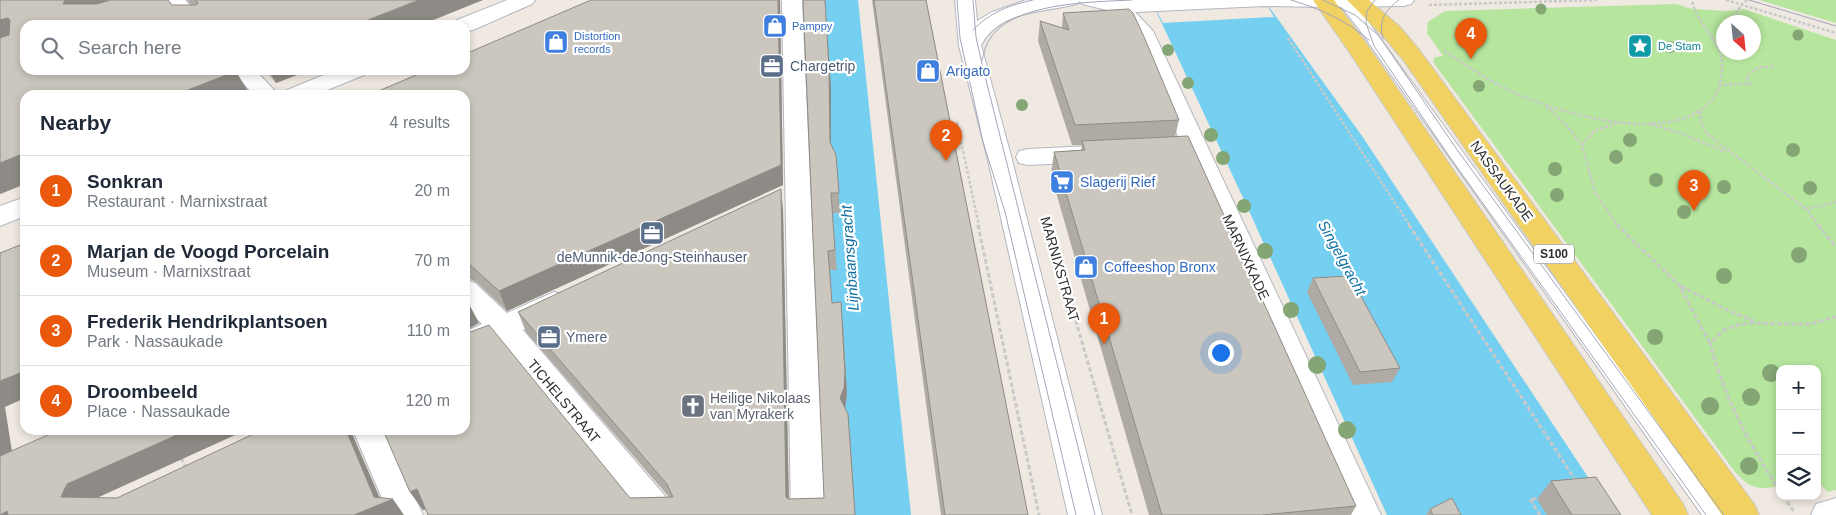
<!DOCTYPE html>
<html lang="en">
<head>
<meta charset="utf-8">
<style>
	:root { --surface:#fff; --page:#f2f2f3; --text:#1f2937; --muted:#747a83; --line:#e0e1e3; --accent:#ea580c }
	body { margin:0; font-family:Arial,sans-serif; background:var(--page); color:var(--text) }
	.controls { position:absolute; right:15px; bottom:15px; display:grid; overflow:hidden; border-radius:10px; box-shadow:0 2px 8px #0003 }
	.controls button { width:45px; height:45px; display:grid; place-items:center; padding:0; border:0; border-bottom:1px solid var(--line); background:var(--surface); color:var(--text); font:25px sans-serif }
	.compass { position:absolute; left:1716px; top:15px; width:45px; height:45px; border-radius:50%; background:var(--surface); box-shadow:0 2px 8px #0003; rotate:153deg }
	.you { position:absolute; left:1220px; top:352px; width:18px; height:18px; margin:-12px; border:4px solid #fff; border-radius:50%; background:#1a73e8; box-shadow:0 0 0 8px #1a73e833 }
	.badge { display:grid; place-items:center; width:32px; height:32px; border-radius:50%; background:var(--accent); color:#fff; font-size:16px; font-weight:700 }
	.pin { position:absolute; translate:-50% -41px; filter:drop-shadow(0 1px 2px #0008) }
	.pin::after { content:''; position:absolute; top:26px; width:18px; height:15px; background:inherit; clip-path:polygon(0 0,100% 0,50% 100%) }
	.list { margin:0; padding:0; list-style:none }
	h2 { display:flex; justify-content:space-between; align-items:center; height:65px; margin:0; padding:0 20px; font-size:21px }
	h2 small { font-size:16px; font-weight:400; color:var(--muted) }
	.list li { display:grid; grid-template-columns:32px 1fr auto; gap:15px; align-items:center; box-sizing:border-box; height:70px; padding:0 20px; border-top:1px solid var(--line) }
	.list b { display:block; font-size:19px; white-space:nowrap }
	.list p { margin:0; font-size:16px; white-space:nowrap; color:var(--muted) }
	.list em { font-size:16px; font-style:normal; color:var(--muted) }
	.icon { flex:none; width:28px; height:28px; fill:none; stroke:currentColor; stroke-width:2; stroke-linecap:round; stroke-linejoin:round }
	.map { position:relative; flex:none; width:1836px; height:515px; overflow:hidden }
	.search { position:absolute; background:var(--surface); box-shadow:0 2px 8px #0003; left:20px; top:20px; width:450px; height:55px; display:flex; align-items:center; gap:12px; box-sizing:border-box; padding:0 18px; border-radius:15px; color:var(--muted); font-size:19px }
	.panel { position:absolute; background:var(--surface); box-shadow:0 2px 8px #0003; left:20px; top:90px; width:450px; height:345px; border-radius:15px }
	.map>svg:first-child { display:block }
</style>
</head>
<body>
<div class="map">
<svg width="1836" height="515" viewBox="0 0 1836 515">
	<rect width="100%" height="100%" fill="#efe9e1"/>
	<path fill="#b6e59e" fill-rule="evenodd" d="M1759 0H1836V23Z
		M1676 4 1692 9 1727 11 1744 9 1836 40V490L1828 492 1820 484 1817 485V369H1780V486C1757 490 1751 489 1735 472L1433 62 1435 57 1443 56 1427 33 1428 22 1445 11ZM1724 22H1754V52H1724Z"/>
	<path fill="#75cff0" d="M806 0H858L911 515H829Z
		M1151 0H1264L1362 136 1613 515H1387L1245 202Z"/>
	<path fill="#efe9e1" d="M1151 0H1264L1274 17 1163 23Z"/>
	<g fill="none" stroke-linecap="round" stroke-linejoin="round">
		<defs>
			<path id="lane" d="M1336 0H1350L1369 23 1726 515H1702L1359 29Z"/>
			<path id="street" d="M163 0H185L209 25H186Z
				M507 0H535L532 4 473 30 465 31V25H454L457 20Z
				M782 0H802L825 515H791Z
				M955 0H975L977 21 992 12 1026 0H1333L1330 5 1323 7 1264 6 1135 12 1153 31 1381 515H1347L1132 33 1111 11 1082 4 1080 1 1077 4C1042 13 1002 9 981 45L1011 156 1102 515H1068L987 156 959 46Z
				M231 70H255L279 95H254Z
				M336 70H367L364 75 315 95H283L287 90Z
				M1091 146 1100 148 1103 154 1100 160 1091 162 1028 165 1019 163 1016 157 1019 151 1028 149Z
				M25 197V216L0 226V206Z
				M465 279 475 283 507 313 554 292 564 295 568 303 564 311 523 330 672 504 677 515H639L499 342 465 357V332L482 324 465 307Z
				M353 430H385L423 515H389Z
				M1836 498V515H1811L1816 504Z"/>
			<path id="secondary" d="M1313 0H1414L1411 4 1404 6 1323 7 1316 5Z"/>
			<path id="primary" d="M1313 0H1334L1366 43 1683 504 1688 515H1652L1348 50Z
				M1347 0H1369L1400 27 1420 51 1754 504 1759 515H1722L1404 61 1384 37Z"/>
		</defs>
		<use href="#lane" stroke="#b4b7c1" stroke-width="2"/>
		<use href="#street" stroke="#b4b7c1" stroke-width="2"/>
		<use href="#secondary" stroke="#b4b7c1" stroke-width="2"/>
		<use href="#primary" stroke="#c9c9c9" stroke-width="2"/>
		<path stroke="#c9c9c9" stroke-width="2.5" stroke-dasharray="3 2" stroke-linecap="butt" d="M1726 0 1836 33
			M1429 5 1598 0
			M1730 22 1742 4 1747 0
			M1288 38 1410 226
			M1719 47 1724 36
			M1444 51C1467 65 1488 81 1513 92 1560 114 1681 150 1716 94 1720 88 1721 75 1722 68 1724 41 1696 25 1692 0
			M1719 85 1750 84 1747 78C1753 67 1763 66 1775 67
			M1547 107 1568 127 1582 145 1595 192 1618 226
			M1700 111 1701 122 1707 134 1806 209
			M957 122 979 226
			M1650 124 1683 134 1726 152
			M1582 145 1594 131 1617 123
			M1819 226 1806 209 1836 202"/>
		<path stroke="#c9c9c9" stroke-width="3" stroke-dasharray="4.5 2.5" stroke-linecap="butt" d="M978 225 1039 515
			M1409 225 1576 481
			M1617 225 1679 285 1710 343
			M1818 225 1836 247
			M1064 280 1132 515
			M1681 286 1729 311 1754 321
			M181 458 186 468
			M1780 491C1749 444 1724 397 1710 343L1724 330 1737 325 1751 323 1809 324 1836 317
			M1783 496 1794 512
			M1540 515 1530 499 1541 498"/>
		<use href="#lane" fill="#fff" fill-rule="evenodd"/>
		<use href="#street" fill="#fff" fill-rule="evenodd"/>
		<use href="#secondary" fill="#fff" fill-rule="evenodd"/>
		<use href="#primary" fill="#f2d163" fill-rule="evenodd"/>
		<path stroke="#a3a6b8" stroke-width="1" d="M957 0 960 38 983 142 1005 212 1076 515
			M973 0 976 37 983 68 1095 515
			M1291 0C1320 9 1346 20 1369 40
			M1323 0 1355 15 1379 36 1458 151 1724 515
			M1375 0 1367 11 1366 23 1374 46 1449 156 1706 515
			M1749 0 1836 26
			M973 30C990 12 1010 5 1033 0
			M1383 39C1378 21 1385 10 1399 0
			M982 60C984 54 985 47 988 42 1008 2 1094 2 1132 0"/>
	</g>
	<g fill="#84a574">
		<circle cx="1541" cy="9" r="5.5"/>
		<circle cx="1798" cy="35" r="5.5"/>
		<circle cx="1670" cy="47" r="6"/>
		<circle cx="1168" cy="50" r="6"/>
		<circle cx="1188" cy="83" r="6"/>
		<circle cx="1479" cy="86" r="6"/>
		<circle cx="1022" cy="105" r="6"/>
		<circle cx="1211" cy="135" r="7"/>
		<circle cx="1630" cy="140" r="7"/>
		<circle cx="1793" cy="150" r="7"/>
		<circle cx="1616" cy="157" r="7"/>
		<circle cx="1223" cy="158" r="7"/>
		<circle cx="1555" cy="169" r="7"/>
		<circle cx="1656" cy="180" r="7"/>
		<circle cx="1724" cy="187" r="7"/>
		<circle cx="1810" cy="188" r="7"/>
		<circle cx="1557" cy="195" r="7"/>
		<circle cx="1244" cy="206" r="7"/>
		<circle cx="1684" cy="212" r="7"/>
		<circle cx="1265" cy="251" r="8"/>
		<circle cx="1799" cy="255" r="8"/>
		<circle cx="1724" cy="276" r="8"/>
		<circle cx="1291" cy="310" r="8"/>
		<circle cx="1655" cy="337" r="8"/>
		<circle cx="1317" cy="365" r="9"/>
		<circle cx="1771" cy="373" r="9"/>
		<circle cx="1751" cy="397" r="9"/>
		<circle cx="1710" cy="406" r="9"/>
		<circle cx="1347" cy="430" r="9"/>
		<circle cx="1749" cy="466" r="9"/>
	</g>
	<path fill="#afaba4" d="M0 0 172 5H191L187 0H483L25 25 248 91 244 95H25V184L0 194Z
		M591 0H780L783 185 507 311 476 282 466 277 465 278V95Z
		M872 0H926L1028 515H941Z
		M1063 13 1179 120 1175 137 1356 506 1351 515H1149L1051 175 1054 152 1081 150 1082 145H1072L1038 41 1040 21 1062 28Z
		M257 70H310L276 83 266 71 262 75Z
		M831 87V145L836 155 840 213H832L837 270H830L832 303 843 322 847 394 845 408 850 433 855 515H428L426 509 423 510 410 492 630 498 669 497 526 332 518 312 783 209 789 499 824 498Z
		M1313 278 1400 368 1392 382 1353 385 1307 292Z
		M1551 481 1621 515H1547L1537 499Z
		M1430 509 1461 515H1426Z"/>
	<path fill="#8e8b86" d="M65 0H135L82 18 63 4Z
		M419 0H483L421 25H355Z
		M778 0H780L783 185 507 311 499 291Z
		M825 0 831 87V162L830 142Z
		M8 18 24 40 0 48V20Z
		M233 70H235L248 91 244 95H175Z
		M259 70H265L266 71 262 75Z
		M269 70H310L276 83Z
		M25 153V184L0 194V163Z
		M781 189 783 209 789 515 786 497Z
		M841 302 847 394 845 408 842 418 840 398Z
		M469 304 479 323 465 331V306Z
		M25 371V398L5 407 16 477 0 463V381Z
		M188 430H246L88 502 61 497 67 484Z
		M346 430H352L351 431 382 503 393 499 404 515H354L374 497Z
		M417 489 429 508 423 510 410 492Z
		M7 511 12 515H0Z"/>
	<path fill="#cbc7bf" stroke="#8e8b86" d="M0 0H65L63 4H97L110 0H168L172 5H196L198 3 195 0H419L355 25H25V70H233L229 74 175 95H25V153L0 163V38L9 35 10 20 8 18 0 20Z
		M591 0H778L781 165 499 291 467 262 465 261V95H369L428 70H465V54Z
		M803 0H825L829 68 830 142 836 155 839 193H831L835 250 828 251 832 303 841 302 845 374 844 388 840 398 848 414 855 515H428L417 489 410 492 383 430H465V334L489 325 630 498 673 497 667 484 518 312 781 189 786 497 788 499 824 498Z
		M874 0H926L1028 515H945Z
		M1129 9 1133 13 1145 39 1179 120 1075 125 1040 21 1069 30 1063 13Z
		M1188 136 1356 506 1262 515H1162L1054 152 1085 150 1082 141Z
		M25 243V371L0 381V253Z
		M1350 276 1400 368 1360 372 1313 278Z
		M465 299 469 304 465 306Z
		M59 430H188L67 484 61 497 117 498 262 430H346L374 497 393 499 354 515H8L7 511 0 515V456Z
		M1596 477 1621 515H1572L1551 481Z
		M1452 498 1461 515H1433L1430 509Z"/>
	<defs>
		<symbol id="shop-square" viewBox="-11 -11 22 22"><rect x="-9" y="-9" width="18" height="18" rx="4" fill="#3f7fe0" stroke="#fff"/><path d="M-5-2.5h2.3a2.7 3.5 0 0 1 5.4 0H5L5.5 6h-11ZM-1.5-2.5h3a1.5 2.3 0 0 0-3 0Z" fill="#fff"/></symbol>
		<symbol id="sight-square" viewBox="-11 -11 22 22"><rect x="-9" y="-9" width="18" height="18" rx="4" fill="#0f9aa8" stroke="#fff"/><path d="M0-6L1.8-2.2L6-1.7L2.9 1.2L3.7 5.4L0 3.3L-3.7 5.4L-2.9 1.2L-6-1.7L-1.8-2.2Z" fill="#fff"/></symbol>
		<symbol id="office-square" viewBox="-11 -11 22 22"><rect x="-9" y="-9" width="18" height="18" rx="4" fill="#5c6f8a" stroke="#fff"/><path d="M-6-3h4V-5.5h4V-3h4V5H-6ZM-1-4.5V-3h2v-1.5ZM-6 0V1H6V0Z" fill="#fff"/></symbol>
		<symbol id="supermarket-square" viewBox="-11 -11 22 22"><rect x="-9" y="-9" width="18" height="18" rx="4" fill="#3f7fe0" stroke="#fff"/><path d="M-6-5.5h2.5l.6 2H6L4.5 2H-2.5L-4.4-4H-6ZM-1.5 3.2a1.3 1.3 0 1 0 .1 0ZM3 3.2a1.3 1.3 0 1 0 .1 0Z" fill="#fff"/></symbol>
		<symbol id="church-square" viewBox="-11 -11 22 22"><rect x="-9" y="-9" width="18" height="18" rx="4" fill="#6b7280" stroke="#fff"/><path d="M-1.2-6h2.4v3.5h3.3v2.4h-3.3V6h-2.4V-.1h-3.3v-2.4h3.3Z" fill="#fff"/></symbol>
	</defs>
	<g fill-rule="evenodd">
		<use href="#shop-square" x="761" y="12" width="28" height="28"/>
		<use href="#shop-square" x="542" y="28" width="28" height="28"/>
		<use href="#sight-square" x="1626" y="32" width="28" height="28"/>
		<use href="#office-square" x="758" y="52" width="28" height="28"/>
		<use href="#shop-square" x="914" y="57" width="28" height="28"/>
		<use href="#supermarket-square" x="1048" y="168" width="28" height="28"/>
		<use href="#office-square" x="638" y="219" width="28" height="28"/>
		<use href="#shop-square" x="1072" y="253" width="28" height="28"/>
		<use href="#office-square" x="535" y="323" width="28" height="28"/>
		<use href="#church-square" x="679" y="392" width="28" height="28"/>
	</g>
	<g text-anchor="middle" stroke-width="4.5" stroke-linejoin="round" paint-order="stroke">
		<g font-size="11" fill="#366cbe" stroke="#fff" text-anchor="start">
			<text x="792" y="30">Pamppy</text>
			<text x="574" y="40">Distortion<tspan x="574" dy="13">records</tspan></text>
		</g>
		<g font-size="11" fill="#0d838f" stroke="#fff" text-anchor="start">
			<text x="1658" y="50">De Stam</text>
		</g>
		<rect fill="#fff" stroke="#6d6d6d" stroke-width="1" x="1534" y="244.5" width="40" height="19" rx="4"/>
		<g font-size="12" font-weight="bold" fill="#2e2e2e">
			<text x="1554" y="258">S100</text>
		</g>
		<g font-size="14" fill="#4e5e75" stroke="#fff" text-anchor="start">
			<text x="790" y="71">Chargetrip</text>
			<text x="652" y="262" text-anchor="middle">deMunnik-deJong-Steinhauser</text>
			<text x="566" y="342">Ymere</text>
		</g>
		<g font-size="14" fill="#366cbe" stroke="#fff" text-anchor="start">
			<text x="946" y="76">Arigato</text>
			<text x="1080" y="187">Slagerij Rief</text>
			<text x="1104" y="272">Coffeeshop Bronx</text>
		</g>
		<g font-size="14" fill="#2e2e2e" stroke="#fff">
			<text transform="translate(1502 181) rotate(54)" y="5">NASSAUKADE</text>
			<text transform="translate(1246 257) rotate(65)" y="5">MARNIXKADE</text>
			<text transform="translate(1060 269) rotate(74)" y="5">MARNIXSTRAAT</text>
			<text transform="translate(564 401) rotate(50)" y="5">TICHELSTRAAT</text>
		</g>
		<g font-size="14" fill="#5b616d" stroke="#fff" text-anchor="start">
			<text x="710" y="403">Heilige Nikolaas<tspan x="710" dy="16">van Myrakerk</tspan></text>
		</g>
		<g font-size="15" font-style="italic" fill="#0d6fa3" stroke="#fff">
			<text transform="translate(850 258) rotate(-94)" y="5">Lijnbaansgracht</text>
			<text transform="translate(1342 258) rotate(61)" y="5">Singelgracht</text>
		</g>
	</g>
</svg>
<div class="controls">
<button>+</button>
<button>−</button>
<button><svg class="icon" aria-label="layers" viewBox="0 0 24 24"><path d="M12 4l9 5-9 5-9-5zM3 14l9 5 9-5"/></svg></button>
</div>
<svg class="compass" viewBox="-18 -18 36 36"><path d="M0-13l5 13h-10z" fill="#e53935"/><path d="M0 13l5-13h-10z" fill="#747a83"/></svg>
<div class="you"></div>
<div class="pin badge" style="left:1104px;top:344px">1</div>
<div class="pin badge" style="left:946px;top:161px">2</div>
<div class="pin badge" style="left:1694px;top:211px">3</div>
<div class="pin badge" style="left:1471px;top:59px">4</div>
<div class="search"><svg class="icon" aria-label="search" viewBox="0 0 24 24"><circle cx="10" cy="10" r="6"/><path d="M15 15l6 6"/></svg>Search here</div>
<section class="panel">
<h2>Nearby<small>4 results</small></h2>
<ul class="list">
<li><span class="badge">1</span><div><b>Sonkran</b><p>Restaurant · Marnixstraat</p></div><em>20 m</em></li>
<li><span class="badge">2</span><div><b>Marjan de Voogd Porcelain</b><p>Museum · Marnixstraat</p></div><em>70 m</em></li>
<li><span class="badge">3</span><div><b>Frederik Hendrikplantsoen</b><p>Park · Nassaukade</p></div><em>110 m</em></li>
<li><span class="badge">4</span><div><b>Droombeeld</b><p>Place · Nassaukade</p></div><em>120 m</em></li>
</ul>
</section>
</div>
</body>
</html>
